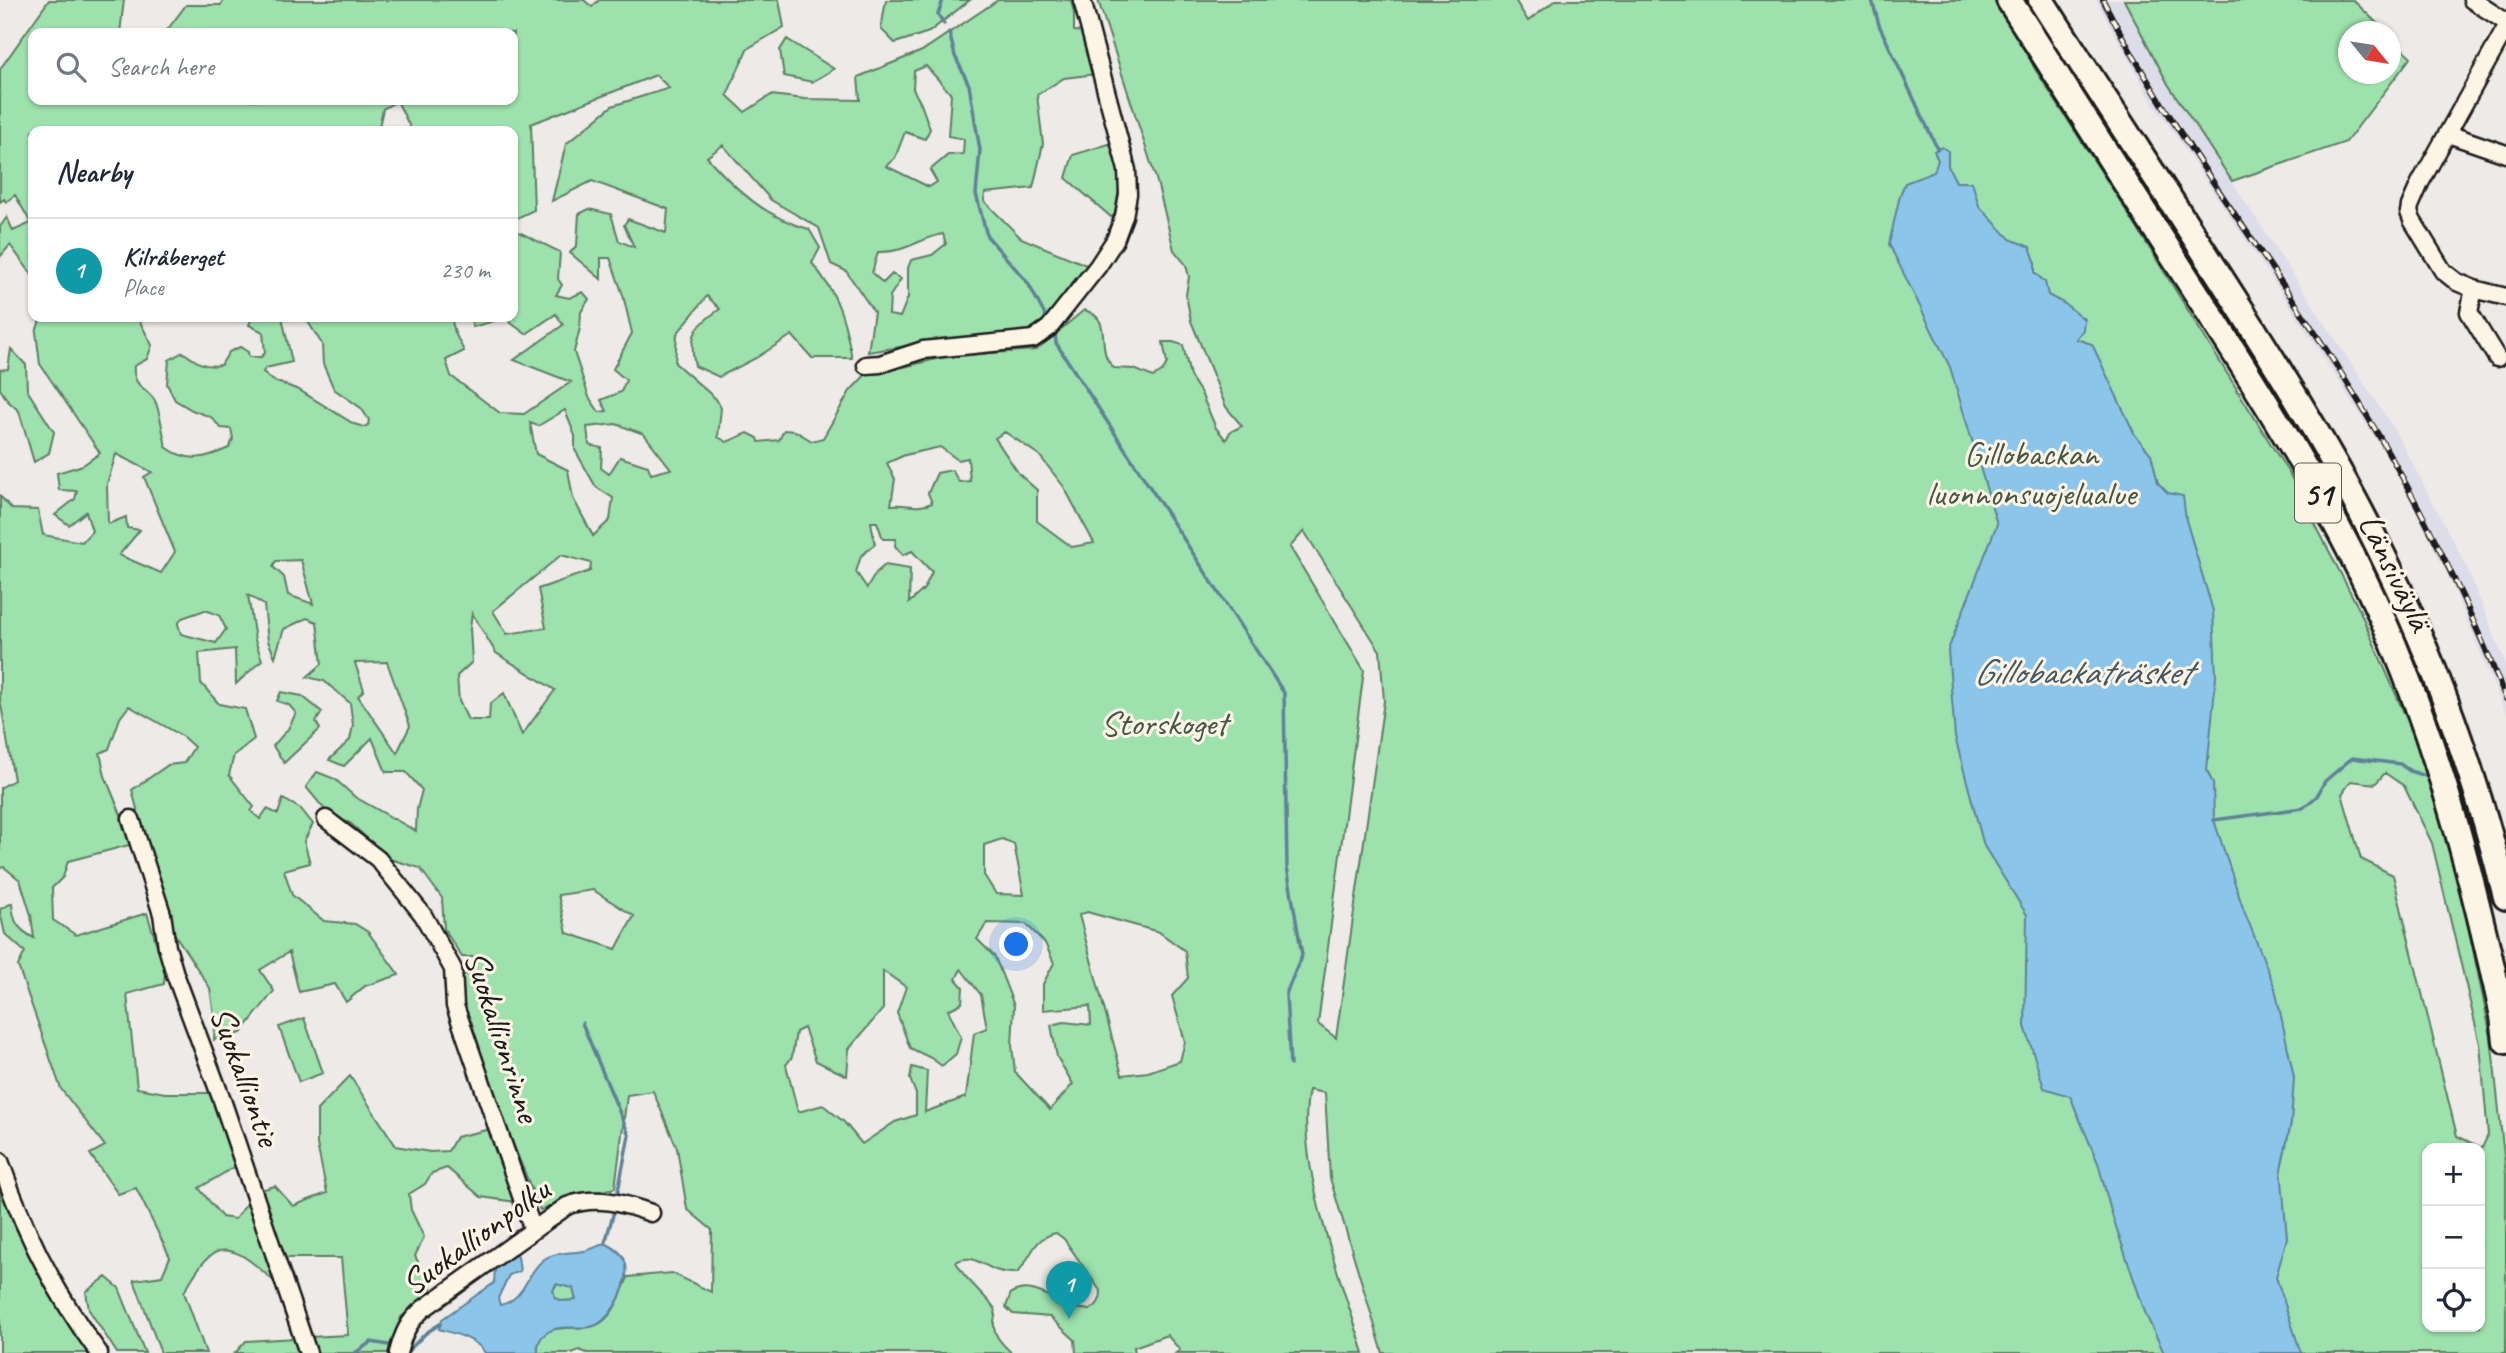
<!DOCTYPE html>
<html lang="en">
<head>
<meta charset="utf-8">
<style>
	:root { --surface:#fff; --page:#f6f6f7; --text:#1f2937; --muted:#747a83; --line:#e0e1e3; --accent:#b45309 }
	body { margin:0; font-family:Caveat,sans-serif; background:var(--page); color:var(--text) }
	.controls { position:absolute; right:21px; bottom:21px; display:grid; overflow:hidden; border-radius:14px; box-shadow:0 2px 5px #0004 }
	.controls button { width:63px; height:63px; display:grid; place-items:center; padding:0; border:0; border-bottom:2px solid var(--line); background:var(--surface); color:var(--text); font:35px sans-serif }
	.compass { position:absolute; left:2338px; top:21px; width:63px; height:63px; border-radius:50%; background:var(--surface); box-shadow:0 2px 5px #0004; rotate:120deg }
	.you { position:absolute; left:1017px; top:945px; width:24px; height:24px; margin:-18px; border:5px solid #fff; border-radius:50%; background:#1a73e8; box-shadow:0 0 0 10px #1a73e833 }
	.badge { display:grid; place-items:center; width:46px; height:46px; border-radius:50%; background:var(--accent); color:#fff; font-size:23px; font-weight:700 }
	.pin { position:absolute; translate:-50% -58px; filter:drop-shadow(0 2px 4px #0008) }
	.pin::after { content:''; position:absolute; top:37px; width:24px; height:21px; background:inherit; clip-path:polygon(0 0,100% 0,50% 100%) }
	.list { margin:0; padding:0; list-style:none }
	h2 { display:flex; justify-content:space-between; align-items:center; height:91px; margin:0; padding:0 28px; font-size:30px }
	h2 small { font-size:23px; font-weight:400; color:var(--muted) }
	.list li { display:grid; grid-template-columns:46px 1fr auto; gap:21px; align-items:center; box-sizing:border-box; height:105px; padding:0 28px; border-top:2px solid var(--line) }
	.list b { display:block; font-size:26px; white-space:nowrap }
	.list p { margin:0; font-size:23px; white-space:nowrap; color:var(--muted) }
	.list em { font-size:23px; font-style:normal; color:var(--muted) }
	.icon { flex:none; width:38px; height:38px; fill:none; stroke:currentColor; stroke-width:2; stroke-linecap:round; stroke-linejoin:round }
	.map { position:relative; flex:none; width:2506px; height:1353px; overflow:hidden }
	.search { position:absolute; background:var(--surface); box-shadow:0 2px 5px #0004; left:28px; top:28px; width:490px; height:77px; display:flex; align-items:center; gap:18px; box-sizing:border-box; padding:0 24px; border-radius:14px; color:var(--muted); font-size:26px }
	.panel { position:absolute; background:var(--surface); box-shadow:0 2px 5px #0004; left:28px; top:126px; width:490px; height:196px; border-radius:14px }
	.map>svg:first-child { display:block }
</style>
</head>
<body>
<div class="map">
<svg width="2506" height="1353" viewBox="0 0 2506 1353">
	<rect width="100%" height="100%" fill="#eeeae7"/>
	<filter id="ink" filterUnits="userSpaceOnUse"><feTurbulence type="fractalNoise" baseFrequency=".0143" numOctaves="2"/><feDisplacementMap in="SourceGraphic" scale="14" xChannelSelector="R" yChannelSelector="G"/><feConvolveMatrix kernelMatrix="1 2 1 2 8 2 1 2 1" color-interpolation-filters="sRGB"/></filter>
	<g filter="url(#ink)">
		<path fill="#dddce9" d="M2096 0H2124L2168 84 2394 429 2465 563 2506 664V715L2448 575 2387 456 2275 283 2150 98Z"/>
		<path fill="#9de1ad" stroke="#5c7e64" stroke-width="2" fill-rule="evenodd" d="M49 0H124L120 33H33V100H513V33H165L186 5H221L224 0H584L592 7 599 0H779L784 27 747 49 727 95 745 112 771 95 805 99 860 100 858 77 922 51 998 0H1071L1074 14V31L1081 32 1097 74 1064 78 1037 95 1043 144 1033 188 985 193 984 201 1021 238 1089 266 1059 306 1028 334 973 336 868 352 874 312 846 271 831 264 819 228 771 200 723 145 707 157C734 188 767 219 809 229L820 248 812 263C839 296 844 317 852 358H812L792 335 756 358 719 377 695 366C688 335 695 326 720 309L707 296 677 334 675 363 716 399 721 408 718 437 727 442 748 433 758 438 759 442 779 440 784 430 795 431 812 441 823 438 850 391 869 371 904 367 948 356 1036 350 1084 310C1116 319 1093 349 1114 368L1134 369 1153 377 1162 372 1167 363 1163 342H1173L1183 345 1190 376 1201 393 1216 428 1226 440 1230 432 1242 426 1226 407 1191 321 1186 295 1189 277 1186 265 1174 250 1157 182 1098 0H1515L1528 21 1556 0H2000L2035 69 2124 207 2290 475 2360 611 2423 757 2463 901 2491 1037 2506 1175V1353H1383L1330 1178 1325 1093 1309 1090C1294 1160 1342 1283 1364 1353H1176L1180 1350 1167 1335 1134 1347 1135 1353H1076L1075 1340 1050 1317 1013 1314 1006 1307 1011 1293C1033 1281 1053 1301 1074 1307 1079 1309 1085 1309 1090 1310 1097 1306 1101 1300 1101 1292L1064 1239 1056 1233C1032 1238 1032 1258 1017 1273 1011 1273 1005 1273 999 1271 984 1267 971 1252 956 1262L964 1275 995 1308C997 1315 993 1319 994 1326 994 1336 1005 1347 1012 1353H587L579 1350 572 1353H538C532 1318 577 1332 594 1326 613 1320 621 1294 628 1277L672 1273 711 1292 712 1230 687 1209 677 1148 653 1091 627 1095 615 1188 577 1197 540 1210 496 1102 472 1023 463 1004 459 975 472 974 476 957H462L444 929 442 898 420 868 390 859 350 823 330 816 306 787 317 772 335 779 355 797 416 831 417 809 422 790 406 772H386L372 738 344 766 329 760 350 740 353 725 350 703 324 681 307 677 322 664 317 622 307 618 284 629 275 657 268 641 264 605 248 595 255 640 262 660 236 684 235 649 199 653 201 683 219 704 245 709 254 739 234 755 229 775 254 807 251 811 260 819 267 809 278 814 283 799 301 809 313 824 304 841 310 863 284 870 292 895 324 921 355 924 368 932 399 975 365 986 346 1002 335 984 299 992 289 952 260 970 274 991 241 1033 214 1040 215 1022 210 988 172 930 154 874 132 790 168 765 184 763 194 747 182 736 129 706 120 718 109 749 100 753 105 776 133 844 68 861 63 877 52 888 53 920 76 935 147 913 165 971 164 984 127 994 137 1088 165 1093H212L236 1166 199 1188 222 1217 235 1219 246 1204 259 1227 275 1282C258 1268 232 1238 210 1256 199 1264 191 1281 184 1292L206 1353H161L134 1280 162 1276 170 1257 136 1188 118 1194 90 1154 105 1146 61 1089 18 966 25 952 5 934 0 912V909L12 903C13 921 17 929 34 938L31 915 20 880 4 867 0 868V788L14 780 0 699V496L12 509 38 510 43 535 82 542 92 531 86 512 69 525 55 515 75 499 77 491 59 490 57 473 83 465 100 453 40 364 36 332 41 317H140V322L152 345 147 359 134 366C132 389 149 387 156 403 161 417 163 433 166 447 189 464 206 458 229 448L233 439 231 429 221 428 211 417 192 410 175 400 167 384 169 360 183 352C196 362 204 368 221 365L229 352 240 347 248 352 249 357H261L265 353 263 332 249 325 252 317H282L292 362 266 368 263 372 274 381 299 390 354 424 364 427 368 425 369 420 361 408 334 389 323 364 322 344 305 317H451L455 333 464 351 446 360 451 376 500 413 524 414 571 382 514 360 563 325 556 314 526 334 504 318 473 327 470 317H513V229L560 252 558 279 562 285 556 295 569 298 583 292 589 299 581 312 580 328 574 352 589 397 599 412 607 411 601 400 621 392 626 380 613 369 632 333 623 295 610 258H601V279L570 253 577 245 579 214 589 209 611 214 619 241 634 247 624 225 628 219 666 233 668 209 592 181 552 201 566 144 612 106 669 88 656 75 531 124 534 210 513 220V131H412L397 101 383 109 378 131H33V276L10 245 0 257V227L7 217 13 231 31 223 15 195 6 202 4 199 0 202V69ZM926 66 951 94 948 136 964 139 963 154 948 155 930 170 937 182 929 187 886 166 895 158 905 132 925 139 930 129 921 104 913 89 914 71ZM943 234 946 244 932 255 911 260 908 268V297L900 317 889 315 890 296 901 279 892 274 883 283 872 273 878 252C906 253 917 239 943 234ZM565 410 575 436V450L596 487 613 498 610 520 593 536 573 498 568 470 536 454 530 423 538 426ZM616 424 644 434 671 469 651 474 648 466 620 457 609 474 601 468 602 448 589 445 587 427ZM1005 432 1039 455 1064 487 1094 543 1072 547 1037 521V490L1019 474 995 438ZM940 447 958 460 968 458 970 481 959 482 952 470 937 473 928 493 932 503C915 510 908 503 891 505L895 479 887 463 905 455ZM116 454 152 472 144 477 175 552 161 573 119 555 140 530 127 528 126 517 108 524 107 484ZM871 522H877L883 539H896L895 546 903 555 912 551 932 572 924 589 909 603 910 569 885 565 876 573 867 588 856 572 861 556 875 544ZM1304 531 1380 651 1384 701 1336 1038 1318 1024 1364 670 1290 547ZM561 555 591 563 590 571 538 589 546 628 507 634 493 611ZM301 560 313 604 288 595 284 577 273 567 276 561ZM205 610 219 615 226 629 216 643 181 634 178 624 182 618ZM472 613 496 653 555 690 522 735 504 693 490 704 489 720H468L459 701 457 676 472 662 470 628ZM387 662 410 726 397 753 358 696 364 690 355 663ZM2385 773 2404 786 2432 843 2480 1044 2488 1135 2482 1148 2457 1136 2393 875 2361 859 2342 794 2351 781 2375 784ZM1002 839 1014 844 1024 895 996 894 984 875V845ZM593 890 634 916 616 949 567 933 558 895ZM1087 912 1159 932 1185 951 1188 978 1172 996 1185 1042 1180 1061 1148 1072 1122 1075 1079 915ZM987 923 1026 924 1045 943 1054 963 1043 984V1010L1090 1006 1091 1025 1064 1022 1051 1025 1057 1057 1073 1084 1050 1110 1015 1072 1012 1045 1014 1006 995 957 977 939ZM961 969 981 995 987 1028 974 1033 966 1097 925 1112 927 1071 912 1067 910 1079 916 1094V1115L895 1122 862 1144 844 1122 823 1105 798 1112 786 1065 792 1057 796 1032 804 1028 816 1061 847 1076 849 1049 883 1009V971L906 987 897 1013 910 1048 931 1058 942 1066 956 1054 961 1037 948 1010 962 1003 963 987 956 979ZM2427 1148H2480V1327H2427Z
			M886 0H970L929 32 895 43 881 29Z
			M2124 0H2353L2385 31 2348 32V74H2390L2391 37 2411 57 2346 142 2232 181 2168 84Z
			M787 39 834 69 812 82 784 76 780 50Z
			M1112 143 1120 170 1118 214 1111 217 1066 178 1073 155Z
			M11 349 26 365 27 390 54 432 49 453 34 462 19 411 8 401 0 389V370L8 369Z
			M281 692 302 696 322 712 316 722 320 729 284 763 273 746 288 729 296 713 289 705 277 701Z
			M304 1018 323 1073 299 1082 279 1027Z
			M350 1076 396 1146 430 1152 448 1151 456 1137 491 1129 516 1202 481 1197 447 1168 432 1173 425 1184 409 1194 411 1210 424 1237 415 1256 434 1293 401 1317 391 1353H313L309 1337 348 1335 341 1258H282L257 1191 275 1186 293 1206 327 1193 317 1144V1110Z
			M0 1177 14 1220 37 1264 94 1353H0Z
			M106 1277 119 1288 145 1353H117L89 1310 86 1292Z
			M557 1284 573 1288 576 1300 563 1301 555 1298 553 1290Z
			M296 1338 299 1353H235L246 1341Z"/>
		<path fill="#8bc6ea" stroke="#5f8298" stroke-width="2" fill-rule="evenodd" d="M1942 147 1948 151V166L1956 182H1972L1979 206 2010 239 2030 247 2035 261V273L2045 282 2048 295 2065 304 2084 319 2083 330 2076 339 2092 344 2135 435 2151 454 2158 483 2168 493 2183 496 2186 520 2213 611 2216 677 2207 770 2213 784 2214 820 2243 908 2275 988 2294 1077 2291 1123 2281 1169 2287 1238 2276 1277 2301 1353H2164L2146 1315 2112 1215 2098 1163 2070 1096 2044 1088 2025 1026 2027 915 1984 846 1955 737 1948 650 1997 524 1950 367 1889 244 1900 195 1905 183 1934 172 1938 160 1934 151Z
			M605 1243C613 1247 622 1252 625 1261 632 1279 613 1320 593 1326 576 1331 561 1322 545 1334 539 1339 537 1345 538 1353H485C476 1338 455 1334 439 1329L442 1319 494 1283 495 1269 504 1253 518 1256 520 1271 509 1275 498 1298 500 1305C524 1300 526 1275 541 1262 552 1251 569 1254 584 1251 591 1250 598 1246 605 1243ZM556 1284 573 1288 576 1300 563 1301 555 1298 553 1290Z"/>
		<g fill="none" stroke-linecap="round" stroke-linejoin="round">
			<path stroke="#5f8298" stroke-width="3.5" d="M943 0 938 14 944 24
				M1872 0 1879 25 1937 148
				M949 32 955 56 969 85 980 150 976 194 987 236 1028 283 1048 321
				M1055 333 1056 343 1284 693 1287 867 1302 955 1286 994 1290 1065
				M2214 820 2303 808 2317 796 2325 781 2352 758 2400 764 2410 771 2429 777
				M582 1023 629 1135 617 1196
				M605 1243 615 1208
				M355 1353 371 1342 389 1345
				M406 1353 426 1333 440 1324"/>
			<defs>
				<path id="minor" d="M2472 0 2506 22
					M2448 134 2506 154
					M2474 289 2506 297
					M2497 358 2469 312 2474 289 2457 282 2443 271 2412 220 2409 212 2410 206 2420 183 2506 28
					M866 365 880 364 923 350 1033 339 1049 328 1098 266 1115 240 1124 216 1128 194 1127 170 1082 0
					M131 819 162 914 167 947 175 974 222 1100 308 1353
					M326 819 378 859 423 915 453 969 455 1006 533 1230
					M0 1161C23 1229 56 1295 99 1353
					M398 1353C403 1334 408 1322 423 1309L567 1206C596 1195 623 1203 651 1213"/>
				<path id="highway" d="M2009 0C2068 93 2128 187 2188 280 2263 396 2339 515 2393 643 2443 763 2475 889 2503 1016L2506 1041
					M2041 0C2107 104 2176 207 2242 311 2294 393 2345 476 2387 564 2438 670 2478 783 2506 897"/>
			</defs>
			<use href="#minor" stroke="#1c1c1c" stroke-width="21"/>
			<use href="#highway" stroke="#1c1c1c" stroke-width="30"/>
			<use href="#minor" stroke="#fcf5e5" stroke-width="16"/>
			<use href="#highway" stroke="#fcf5e5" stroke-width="24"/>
			<defs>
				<path id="rail" d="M2103 0C2169 129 2258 243 2336 365 2404 472 2460 582 2506 699"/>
			</defs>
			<use href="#rail" stroke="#1c1c1c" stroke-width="6"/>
			<use href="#rail" stroke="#fcf5e5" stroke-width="3.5" stroke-dasharray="10" stroke-linecap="butt"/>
		</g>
	</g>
	<g text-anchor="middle" stroke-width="6" stroke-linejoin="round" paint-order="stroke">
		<rect fill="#fcf5e5" stroke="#5f5d58" stroke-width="2" x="2295" y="463.5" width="46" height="59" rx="5"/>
		<g font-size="33" font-weight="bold" fill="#1c1c1c">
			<text x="2318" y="505">51</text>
		</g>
		<g font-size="35" fill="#435748" stroke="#fcf5e5">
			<text x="2031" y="465">Gillobackan<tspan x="2031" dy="40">luonnonsuojelualue</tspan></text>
			<text x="1164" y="735">Storskoget</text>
		</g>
		<g font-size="35" fill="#1c1c1c" stroke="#fcf5e5">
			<text transform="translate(2396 572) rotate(64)" y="12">Länsiväylä</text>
			<text transform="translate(503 1036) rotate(72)" y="12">Suokallionrinne</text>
			<text transform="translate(246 1076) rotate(70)" y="12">Suokalliontie</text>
			<text transform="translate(475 1236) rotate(-36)" y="12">Suokallionpolku</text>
		</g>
		<g font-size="37" font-style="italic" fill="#435864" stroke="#fcf5e5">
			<text x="2082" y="684">Gillobackaträsket</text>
		</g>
	</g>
</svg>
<div class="controls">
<button>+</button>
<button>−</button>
<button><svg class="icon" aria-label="locate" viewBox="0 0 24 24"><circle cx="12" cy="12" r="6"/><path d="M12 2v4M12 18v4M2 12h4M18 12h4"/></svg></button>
</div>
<svg class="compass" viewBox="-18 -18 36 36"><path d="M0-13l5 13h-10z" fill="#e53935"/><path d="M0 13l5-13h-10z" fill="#747a83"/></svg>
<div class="you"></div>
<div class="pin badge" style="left:1069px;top:1319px;background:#0f9aa8">1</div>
<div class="search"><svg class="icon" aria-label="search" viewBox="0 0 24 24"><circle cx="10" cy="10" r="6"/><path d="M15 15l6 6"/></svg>Search here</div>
<section class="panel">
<h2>Nearby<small></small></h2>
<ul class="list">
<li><span class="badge" style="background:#0f9aa8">1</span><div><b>Kilråberget</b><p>Place</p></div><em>230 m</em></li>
</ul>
</section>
</div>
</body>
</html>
